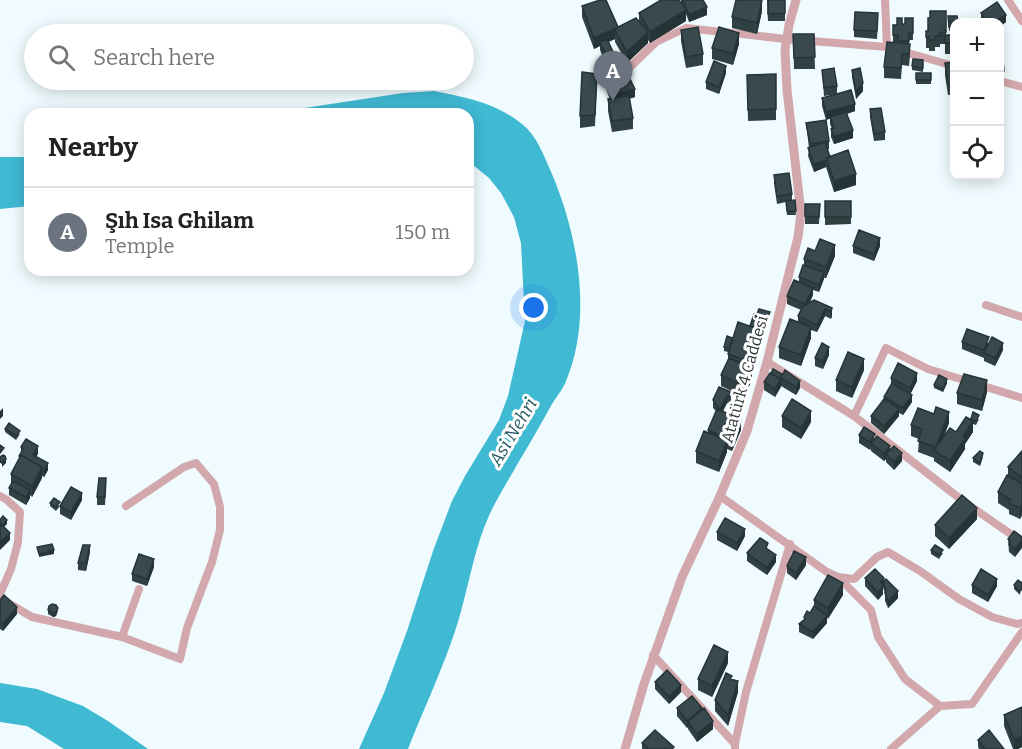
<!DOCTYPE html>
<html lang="en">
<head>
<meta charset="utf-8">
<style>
	:root { --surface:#fff; --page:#f2f2f2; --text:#222; --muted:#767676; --line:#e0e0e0; --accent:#0b8043 }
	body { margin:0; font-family:Bitter,serif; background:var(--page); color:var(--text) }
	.controls { position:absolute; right:18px; top:18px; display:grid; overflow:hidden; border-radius:12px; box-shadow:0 3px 15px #0003 }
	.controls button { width:54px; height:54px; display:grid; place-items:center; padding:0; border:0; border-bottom:2px solid var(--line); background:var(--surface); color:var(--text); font:30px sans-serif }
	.you { position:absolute; left:534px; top:308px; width:21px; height:21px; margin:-15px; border:4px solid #fff; border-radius:50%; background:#1a73e8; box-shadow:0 0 0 9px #1a73e833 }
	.badge { display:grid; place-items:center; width:39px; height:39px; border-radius:50%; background:var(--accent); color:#fff; font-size:20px; font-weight:700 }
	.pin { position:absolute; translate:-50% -50px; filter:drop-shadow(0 2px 3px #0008) }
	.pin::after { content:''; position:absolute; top:32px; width:21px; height:18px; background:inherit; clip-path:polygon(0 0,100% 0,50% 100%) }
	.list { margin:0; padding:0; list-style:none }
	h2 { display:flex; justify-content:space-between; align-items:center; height:78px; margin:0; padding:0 24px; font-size:26px }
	h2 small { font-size:20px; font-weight:400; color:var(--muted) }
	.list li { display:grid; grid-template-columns:39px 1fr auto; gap:18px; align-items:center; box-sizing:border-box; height:90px; padding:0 24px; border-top:2px solid var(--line) }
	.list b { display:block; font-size:22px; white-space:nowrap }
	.list p { margin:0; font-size:20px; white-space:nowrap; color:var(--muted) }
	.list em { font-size:20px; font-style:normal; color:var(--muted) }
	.icon { flex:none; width:33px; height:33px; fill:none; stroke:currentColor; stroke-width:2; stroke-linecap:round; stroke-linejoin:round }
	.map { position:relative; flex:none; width:1022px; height:749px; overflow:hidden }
	.search { position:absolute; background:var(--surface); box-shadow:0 3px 15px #0003; left:24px; top:24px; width:450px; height:66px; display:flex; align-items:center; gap:15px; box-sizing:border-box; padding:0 21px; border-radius:33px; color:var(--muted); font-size:22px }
	.panel { position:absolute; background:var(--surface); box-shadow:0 3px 15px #0003; left:24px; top:108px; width:450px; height:168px; border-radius:18px }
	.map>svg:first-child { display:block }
</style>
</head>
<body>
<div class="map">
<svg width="1022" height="749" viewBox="0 0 1022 749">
	<rect width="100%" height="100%" fill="#effbfe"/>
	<path fill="#40b9d3" d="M434 91C465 97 496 103 522 124 537 136 544 156 552 174 578 236 593 317 566 381 563 389 557 396 552 404 541 424 530 443 518 463 508 481 496 499 488 518 471 557 467 600 452 640 439 677 422 713 408 749H359L384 693 407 631 433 551 452 501 465 476 499 420 508 396 525 321 521 243 514 217 501 193 489 178 473 165 468 164V114H265L403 93Z
		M0 157H30V206L0 209Z
		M0 683 37 689 83 706 108 721 148 749H64L27 726 0 722Z"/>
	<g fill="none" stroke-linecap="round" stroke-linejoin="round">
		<path stroke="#d2a8ac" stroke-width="8" d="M885 0 887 47
			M1008 0 1022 21
			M627 70 656 42 686 28 786 39 887 47 954 66
			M1000 81 1022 87
			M986 305 1022 317
			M767 362 854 416 963 501 1022 542
			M854 416 886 348 928 369 1022 398
			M0 496 7 500 20 512 18 542 11 569 0 594
			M720 496 827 572 838 577 854 579 877 557 888 552 920 571 959 599 992 617 1017 624 1022 623
			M838 577 871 610 878 637 905 679 940 706
			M0 598 32 617 122 637 180 659 187 628 212 562 220 530V507L214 484 196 463 184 467 126 506
			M122 637 139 589
			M653 655 735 744V748
			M735 744 746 692 790 544
			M891 749 940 706 972 704 1022 632"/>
		<path stroke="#d2a8ac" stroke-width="9" d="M625 749 644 684 682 577 720 496 747 431 767 362 798 237 801 213 787 90 785 50 789 25 796 0"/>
	</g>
	<path fill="#304043" d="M681 0H703L707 15 689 22 686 14V21L650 43 648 40V43L627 63 615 42V39L608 42 614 62 612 63 615 79 635 97 629 99 633 118V129L612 132 608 111V99H610L606 89V83L600 85 597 79 595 126 580 128V116L596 74V69L606 65 600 50V46L594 49 582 17V6L618 27 639 20V13L681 2Z
		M767 0H785V21H768Z
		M762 11 757 34 732 28V17Z
		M946 11V35H951V30L949 31 948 16 954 22V94L948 95 945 75V63H951V54H945V44H940V47H935V51H929V48H926V31H928L930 18Z
		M981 13 1006 22 999 27V22H982L981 21Z
		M913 18V40H909L910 56 909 66 902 65 901 79 884 78V67L898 43V42H893V25L905 24Z
		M878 21 877 39 854 37V30Z
		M681 30 703 54V65L686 68 681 41Z
		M793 34H814L815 69H794Z
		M739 44 733 65 712 59V48Z
		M923 60V72L912 70V66Z
		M999 61 1004 71V75H999Z
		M822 70 837 86V94L824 96Z
		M852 70 863 91 856 99 852 77Z
		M726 73 719 94 706 89V82Z
		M916 73H931V84H916Z
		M776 74V120L748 121 747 75Z
		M822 98 855 111 847 114 853 138 834 144 831 137V129H832L830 124V118L826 120 822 106Z
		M870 109 885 132V140L874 141 870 117Z
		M806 123 829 141V149H827L830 157 856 185 834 192 826 167 814 172 808 156 809 148Z
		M774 175 792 194V200H795L796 215H787L786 202 777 204 774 183Z
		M825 201H851V224L825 225Z
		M805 204H820L819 224H805Z
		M853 246H880L874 261 853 253Z
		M815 251 835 256 826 278H824L819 292 813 290V295L810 302 832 308V316L831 319 825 316 817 332 811 330V338L801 366 779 358V347L798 322V316L801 310 787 304V296L799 282V277L804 265V259Z
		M757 315 770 316 767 323 766 322V326L763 335V342L757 363 750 360 748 367 752 380 744 397 721 386V375L728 361V352L724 351V347L732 338 750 326Z
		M962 342 989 343 1003 350 995 366 984 361V358L962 349Z
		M829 355 823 369 815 366V358Z
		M864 370 852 398 836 391V380Z
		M770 373 800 388 796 395 781 386 775 397 764 390V382Z
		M891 378 917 381 910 394 912 402 903 415 899 413V416L884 434 871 423V416L884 399V397L891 385Z
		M947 383 943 392 934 388V385Z
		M731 392V400L729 404 727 403 723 411 741 430 732 451 727 449V452L719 472 696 463V451L708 433V430L716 411 713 408V400Z
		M987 392 982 411 957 404V393Z
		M782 416 811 422 801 439 782 427Z
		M979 419 976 425 973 424V432L965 444V449L950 472 934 461V458L918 452 919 439 911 436V425L949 423 944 435 956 432 971 420Z
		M5 429 20 434 16 440 5 432Z
		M859 435 875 438 902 461 894 470 886 462V459L884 461 871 451V449L870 450 859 443Z
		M21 447 38 454 36 456 48 470 44 477 42 476V478L32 497 30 495V498L26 505 9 495V488L11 485V474L19 458V456L21 453Z
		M1022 451V515L1020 519 1009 514V510L998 503V492L1008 476V467Z
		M983 457 980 466 973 462V458Z
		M106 486 105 505H97V497Z
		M82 500 71 520 60 514V506Z
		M50 503 60 506 56 511 50 506Z
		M977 519 949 549 935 536V525Z
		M717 532 745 536 737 551 717 540Z
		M1022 537 1015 557 1009 552 1008 539Z
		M768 549 776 562 767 575 747 561V553Z
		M931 550 943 553 939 559 931 554Z
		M90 552 86 571 78 570V563Z
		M806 565 796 580 787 573V566Z
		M154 567 147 586 132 581V574Z
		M865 578 884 581 898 598 888 608 885 601V594L883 587V594L878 600 865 586Z
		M1022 583 1020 595 1014 589V585Z
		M972 585 997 586 988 602 972 593Z
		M843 595 827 619V623L813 639 799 632V624L804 620V617L810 613 814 607V600Z
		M0 600 17 614 3 631 0 629Z
		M48 610 58 611 56 616 53 617 48 614Z
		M728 663 712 697 698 690V679Z
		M732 680 738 692 728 726 715 711V700Z
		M655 682 681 692 669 704 655 689Z
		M677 708 702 710 713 729 697 742 688 729V727L687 728 677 716Z
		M1022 708V747L1018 749H1013L1004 726V715Z
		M978 740 1004 749H979L978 747Z
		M642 743 674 749H642Z"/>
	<path fill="#273437" d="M762 0V11L757 34V23Z
		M707 7V15L689 22V15Z
		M686 10V21L650 43V32Z
		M1006 15V22L999 27V22H994Z
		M618 27 615 30V39L602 45 600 42V46L594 49V38Z
		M648 32V43L627 63V52Z
		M739 33V44L733 65V54Z
		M614 54V62L607 65V58Z
		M726 66V73L719 94V87Z
		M615 72V79L600 85V77Z
		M863 83V91L856 99V91Z
		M635 89V97L612 103V96Z
		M855 104V111L826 120V112Z
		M853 130V138L834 144V137Z
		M826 160V167L814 172V164Z
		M856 174V185L834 192V181Z
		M880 238V246L874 261V254Z
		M835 245V256L826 278V267Z
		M824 272V279L819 292V285Z
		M813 288V295L805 312V304Z
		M832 308V316L831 319V312Z
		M825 309V316L817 332V325Z
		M766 319V326L763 335V342L757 363V351Z
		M811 327V338L801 366V355Z
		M1003 343V350L995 366V358Z
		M829 347V355L823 369V362Z
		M750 349V360L747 373V361Z
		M864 359V370L852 398V387Z
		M752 368V380L744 397V386Z
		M917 373V381L910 395V388Z
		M781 379V387L775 397V389Z
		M947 379V383L943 392V389Z
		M987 380V392L982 411V400Z
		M800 381V388L796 395V387Z
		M912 395V402L903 415V408Z
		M727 396V403L720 417V410Z
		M3 408V416L0 419V411Z
		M899 409V416L884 434V426Z
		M811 411V422L801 439V428Z
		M949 412V423L938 453 936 447Z
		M741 419V430L732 451V440Z
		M973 421V432L965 444V449L950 472V461L963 436Z
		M727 441V452L719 472V461Z
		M38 446V454L33 462V455Z
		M890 446V454H886V459L884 461V454Z
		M902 453V461L894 470V462Z
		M6 459V463L2 467V463Z
		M48 463V470L44 477V470Z
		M42 467V478L32 497V486Z
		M30 490V498L26 505V497Z
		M82 493V500L71 520V512Z
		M1022 504V515L1020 519V508Z
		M977 508V519L949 549V538Z
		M7 520V524L1 530V526Z
		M745 529V536L737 551V543Z
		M10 533V540L0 550V542Z
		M1022 540V548L1015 557V549Z
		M90 545V552L86 571V563Z
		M54 550V554L39 557V554Z
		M776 555V562L767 575V568Z
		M806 557V565L796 580V573Z
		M154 559V567L147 586V579Z
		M884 578V585L883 582V594L878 600V593L881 582Z
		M997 579V586L988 602V595Z
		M843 583V595L828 619V608Z
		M898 591V598L888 608V601Z
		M17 607V614L3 631V624Z
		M58 608 56 616 53 617V613Z
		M827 616V623L813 639V632Z
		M728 652V663L712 697V686Z
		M738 681V692L728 726V715Z
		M681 685V692L669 704V697Z
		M702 708V716L688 722V727L687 728V721Z
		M713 721V729L697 742V734Z
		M1022 736V747L1018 749H1014V739Z"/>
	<path fill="#384a4e" stroke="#273437" stroke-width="1.5" d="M600 0H606L618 27 594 38 582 6Z
		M661 0H679L686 10 650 32 639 13Z
		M683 0H703L707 7 689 15Z
		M736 0H762L757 23 732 17Z
		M768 0H785V13L768 14Z
		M997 2 1006 15 994 22H987L981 13Z
		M930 11H946V32L940 33V36H935V40H929V37H926V31H928V18H930Z
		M855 12 878 13 877 31 854 30Z
		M948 16H957L958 21H951V27H949Z
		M636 18 648 32 627 52 615 30 618 27Z
		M897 18H902V24H905V18H913V33H909V41H898V35H893V25H897Z
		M951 21H961V22H954V52H951V48H954V43H945V35H951Z
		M698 27 703 54 686 57 681 30Z
		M719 27 739 33 733 54 712 48Z
		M793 34H814L815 57 794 58Z
		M607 39 614 54 607 58 600 42Z
		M887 42 910 44 909 54H902L901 68 884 67Z
		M913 59 923 60V68L912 66Z
		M714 61 726 66 719 87 706 82Z
		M999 61H1003L1004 71 999 72Z
		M611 62 615 72 600 77 596 69Z
		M954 62V83L948 84 945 63Z
		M834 68 837 86 824 88 822 70Z
		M860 68 863 83 856 91 852 70Z
		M582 72 597 74 595 115 580 116Z
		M916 73H931V80H916Z
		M776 74V109L748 110 747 75Z
		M628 75 635 89 612 96 606 82Z
		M851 90 855 104 826 112 822 98Z
		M629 96 633 118 612 121 608 99Z
		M881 108 885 132 874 134 870 109Z
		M846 112 853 130 834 137 831 129 834 128 830 117Z
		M826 120 829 141 810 144 806 123Z
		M825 142 830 157 826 158 827 160 814 164 808 148Z
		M848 150 856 174 834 181 826 158Z
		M789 173 792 194 777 196 774 175Z
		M795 200 796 211H787L786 201Z
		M825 201H851V217H825Z
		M805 204H820L819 217 805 216Z
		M859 230 880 238 874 254 853 246Z
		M820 239 835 245 826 267 804 259 808 248 815 251Z
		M803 265 824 272 819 285 799 277Z
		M794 280 813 288 805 304 787 296Z
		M814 300 832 308 831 312 825 309 817 325 798 316 803 306Z
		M759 309 770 312 767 319 757 314Z
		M754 314 766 319 762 330 750 326Z
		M790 319 811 327 801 355 779 347Z
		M738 322 763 331 757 351 750 349 747 361 728 354Z
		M967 329 989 337 984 350 962 342Z
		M727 336 732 338 729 349 724 347Z
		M992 337 1003 343 995 358 984 353Z
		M822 343 829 347 823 362 815 358Z
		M848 352 864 359 852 387 836 380Z
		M729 358 752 368 744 386 721 375Z
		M898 363 917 373 910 388 891 378Z
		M773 369 782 374 780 379 771 373Z
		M785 370 800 381 796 387 781 378Z
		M770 373 781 379 775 389 764 382Z
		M964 374 987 380 982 400 957 393Z
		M939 375 947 379 943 389 934 385Z
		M892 383 912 395 903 408 884 397Z
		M719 387 731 392 729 397 727 396 720 410 713 400Z
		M792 399 811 411 801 428 782 416Z
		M884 399 899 409 884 426 871 416Z
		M936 407 949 412 936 447 918 441 922 429 911 425 918 408 934 414Z
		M717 409 741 419 732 440 708 430Z
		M973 412 979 415 976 421 971 419Z
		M966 417 973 421 963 436 965 438 950 461 934 450 950 428 956 432Z
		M9 423 20 431 16 436 5 429Z
		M864 427 875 434 870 442 859 435Z
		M704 431 727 441 719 461 696 451Z
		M877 436 890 446 884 454 871 443Z
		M26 439 38 446 33 455 48 463 44 470 42 469V467L21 455 20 457 19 456 23 449 21 447Z
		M0 445 4 448 0 453Z
		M894 446 902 453 894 462 886 454Z
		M980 451 983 453 980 463 973 458Z
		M1022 451V478L1008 467Z
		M3 455 5 456 6 459 2 463 0 462V457Z
		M21 455 42 467 32 486 11 474Z
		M1007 475 1022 484V504L1020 508 1009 503 1011 500 998 492Z
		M99 478H106L105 497H97Z
		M13 481 30 490 26 497 9 488Z
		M71 487 82 493 71 512 60 506Z
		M962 495 977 508 949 538 935 525Z
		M54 498 60 502 56 507 50 503Z
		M3 516 7 520 2 526 0 523V520Z
		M725 518 745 529 737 543 717 532Z
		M0 523 10 533 0 542Z
		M1014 531 1022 537V540L1015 549 1009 544 1011 541 1008 539Z
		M760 538 768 543 766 548 776 555 767 568 747 553Z
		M52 544 54 550 39 554 37 547Z
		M83 545H90L86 563H78Z
		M935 545 943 550 939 555 931 550Z
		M794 551 806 557 796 573 787 566Z
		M139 554 154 559 147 579 132 574Z
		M875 569 884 578 881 582 883 586 878 593 865 578Z
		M981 569 997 579 988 595 972 585Z
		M828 575 843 583 828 608 814 600Z
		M886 579 898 591 888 601 885 593 886 591 883 582Z
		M1018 580 1022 583V589L1020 591 1014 585Z
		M4 595 17 607 3 624 0 621V600Z
		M52 604 56 605 58 608 56 612 53 613 48 610 49 606Z
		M814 606 827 616 813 632 799 624 805 619 804 617 807 611 810 613Z
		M714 645 728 652 712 686 698 679Z
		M667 670 681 685 669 697 655 682Z
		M726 673 732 676 730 679 738 681 728 715 715 700Z
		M692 696 702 708 687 721 677 708Z
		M1022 707V736L1014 739 1004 715Z
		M704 708 713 721 697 734 688 722Z
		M655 730 674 747 672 749H649L642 743Z
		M989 730 1004 749H985L978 740Z"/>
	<g text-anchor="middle" stroke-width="6" stroke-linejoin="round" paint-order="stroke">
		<g font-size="16" fill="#30383a" stroke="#fff">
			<text transform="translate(744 379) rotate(-74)" y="6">Atatürk 4 Caddesi</text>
		</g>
		<g font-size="18" font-style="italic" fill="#285a65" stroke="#fff">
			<text transform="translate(513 432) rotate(-59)" y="6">Asi Nehri</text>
		</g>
	</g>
</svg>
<div class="controls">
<button>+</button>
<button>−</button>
<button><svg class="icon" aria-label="locate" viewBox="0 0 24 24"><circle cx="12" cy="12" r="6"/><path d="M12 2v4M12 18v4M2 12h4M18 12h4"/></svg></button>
</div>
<div class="you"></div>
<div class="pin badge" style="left:613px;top:101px;background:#6b7280">A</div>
<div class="search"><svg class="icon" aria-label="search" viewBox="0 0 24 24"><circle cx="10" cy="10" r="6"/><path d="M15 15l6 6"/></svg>Search here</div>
<section class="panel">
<h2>Nearby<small></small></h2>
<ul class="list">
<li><span class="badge" style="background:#6b7280">A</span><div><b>Şıh Isa Ghilam</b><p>Temple</p></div><em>150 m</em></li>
</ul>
</section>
</div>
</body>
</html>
